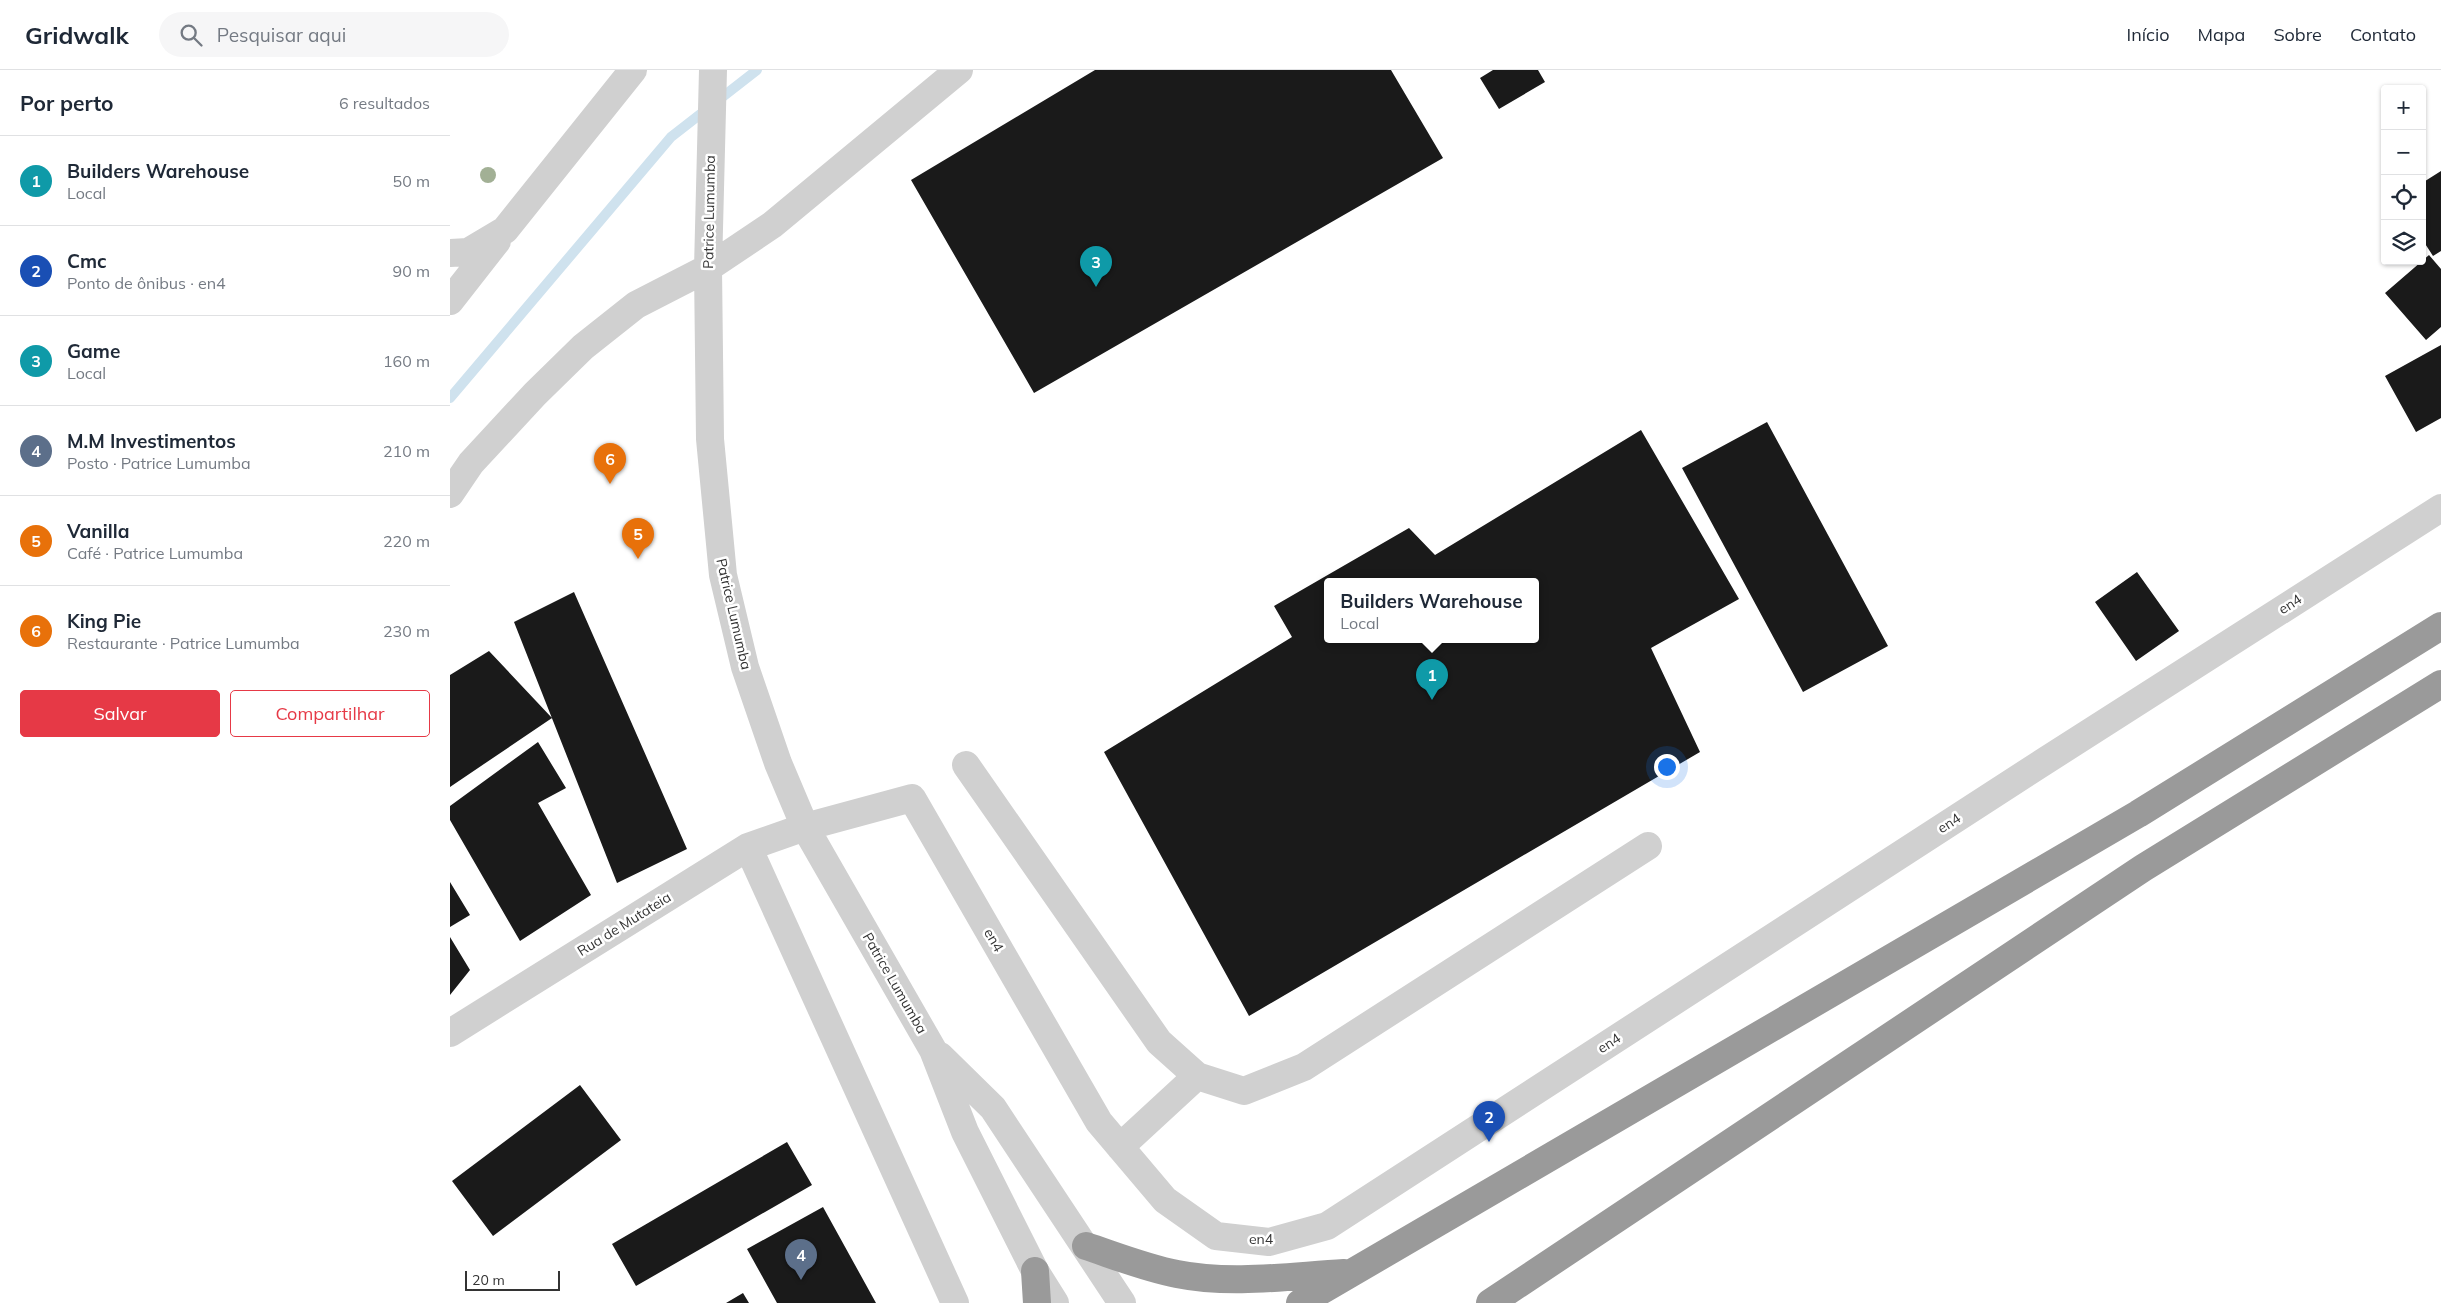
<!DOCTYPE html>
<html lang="pt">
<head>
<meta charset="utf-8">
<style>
	:root { --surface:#fff; --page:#f6f6f7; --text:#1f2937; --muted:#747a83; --line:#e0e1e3; --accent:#e63946 }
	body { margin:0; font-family:Mulish,sans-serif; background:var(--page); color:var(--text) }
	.controls { position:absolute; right:15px; top:15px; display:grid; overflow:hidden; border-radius:5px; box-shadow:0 1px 4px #0004 }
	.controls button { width:45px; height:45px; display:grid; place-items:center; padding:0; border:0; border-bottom:1px solid var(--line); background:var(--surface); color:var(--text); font:25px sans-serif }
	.scale { position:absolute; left:15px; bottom:12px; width:95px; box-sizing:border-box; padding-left:5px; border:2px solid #333; border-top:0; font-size:14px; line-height:18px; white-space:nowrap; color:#333; -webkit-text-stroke:4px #fff; paint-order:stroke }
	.you { position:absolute; left:1216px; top:696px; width:18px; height:18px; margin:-12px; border:4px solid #fff; border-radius:50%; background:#1a73e8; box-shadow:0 0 0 8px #1a73e833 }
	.badge { display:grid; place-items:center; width:32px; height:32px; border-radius:50%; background:var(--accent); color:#fff; font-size:16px; font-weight:700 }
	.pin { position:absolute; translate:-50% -41px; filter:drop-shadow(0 1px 2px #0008) }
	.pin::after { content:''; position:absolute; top:26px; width:18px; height:15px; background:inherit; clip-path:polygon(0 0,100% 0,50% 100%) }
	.popup { position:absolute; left:874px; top:508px; width:215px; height:65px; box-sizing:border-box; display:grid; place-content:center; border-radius:5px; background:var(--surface); filter:drop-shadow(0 1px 4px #0005); font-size:16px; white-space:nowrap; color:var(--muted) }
	.popup b { font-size:19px; color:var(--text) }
	.popup::after { content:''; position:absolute; left:50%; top:100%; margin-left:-10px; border:10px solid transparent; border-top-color:var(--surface) }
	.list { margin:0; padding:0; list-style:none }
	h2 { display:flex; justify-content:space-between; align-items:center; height:65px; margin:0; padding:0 20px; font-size:21px }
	h2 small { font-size:16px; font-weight:400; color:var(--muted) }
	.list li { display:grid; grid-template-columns:32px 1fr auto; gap:15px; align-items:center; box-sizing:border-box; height:90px; padding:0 20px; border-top:1px solid var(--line) }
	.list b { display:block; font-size:19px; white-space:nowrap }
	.list p { margin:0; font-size:16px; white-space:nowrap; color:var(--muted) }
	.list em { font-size:16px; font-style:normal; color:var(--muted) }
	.actions { display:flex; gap:10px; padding:15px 20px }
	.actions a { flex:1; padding:11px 0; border:1px solid var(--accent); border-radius:5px; text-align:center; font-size:18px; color:var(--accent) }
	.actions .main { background:var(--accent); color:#fff }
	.icon { flex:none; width:28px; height:28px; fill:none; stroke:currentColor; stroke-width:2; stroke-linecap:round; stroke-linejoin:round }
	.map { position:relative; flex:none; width:1991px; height:1233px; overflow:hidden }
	header { display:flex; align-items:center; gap:30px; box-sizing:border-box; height:70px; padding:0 25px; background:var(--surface); border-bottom:1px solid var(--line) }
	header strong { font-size:24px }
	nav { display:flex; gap:28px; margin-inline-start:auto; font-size:18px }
	.search { width:350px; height:45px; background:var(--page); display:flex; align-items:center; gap:12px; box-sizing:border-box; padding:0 18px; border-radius:28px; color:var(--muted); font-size:19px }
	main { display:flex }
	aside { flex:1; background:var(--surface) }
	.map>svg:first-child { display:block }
</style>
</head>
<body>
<header>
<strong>Gridwalk</strong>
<div class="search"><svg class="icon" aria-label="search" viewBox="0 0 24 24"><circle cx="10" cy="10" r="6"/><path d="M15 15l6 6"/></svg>Pesquisar aqui</div>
<nav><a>Início</a><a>Mapa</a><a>Sobre</a><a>Contato</a></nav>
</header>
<main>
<aside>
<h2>Por perto<small>6 resultados</small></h2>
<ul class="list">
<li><span class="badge" style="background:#0f9aa8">1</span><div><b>Builders Warehouse</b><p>Local</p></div><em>50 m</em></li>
<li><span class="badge" style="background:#1a4fb4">2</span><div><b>Cmc</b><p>Ponto de ônibus · en4</p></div><em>90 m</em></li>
<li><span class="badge" style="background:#0f9aa8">3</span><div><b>Game</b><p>Local</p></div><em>160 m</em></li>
<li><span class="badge" style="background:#5c6f8a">4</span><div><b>M.M Investimentos</b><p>Posto · Patrice Lumumba</p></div><em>210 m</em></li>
<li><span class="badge" style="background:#e8710a">5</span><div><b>Vanilla</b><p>Café · Patrice Lumumba</p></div><em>220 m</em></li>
<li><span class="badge" style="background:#e8710a">6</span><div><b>King Pie</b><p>Restaurante · Patrice Lumumba</p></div><em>230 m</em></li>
</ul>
<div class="actions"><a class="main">Salvar</a><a>Compartilhar</a></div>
</aside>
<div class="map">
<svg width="1991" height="1233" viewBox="0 0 1991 1233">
	<rect width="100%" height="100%" fill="#fff"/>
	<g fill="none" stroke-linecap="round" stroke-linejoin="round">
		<path stroke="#cfe2ee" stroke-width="10" d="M0 328 221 67 307 0"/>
	</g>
	<path fill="#1a1a1a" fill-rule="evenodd" d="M645 0H941L993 88 584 323 461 110Z
		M1043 0H1088L1095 12 1049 39 1030 8Z
		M1991 101V181L1983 186 1972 169V113Z
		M1979 185 1991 199V257L1976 270 1935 223Z
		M1991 275V348L1966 362 1935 306Z
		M1317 352 1438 576 1353 622 1232 398Z
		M1191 360 1289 529 1201 578 1250 682 799 946 654 682 842 567 824 536 959 458 985 485ZM878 511H1086V569H878Z
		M1687 502 1729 561 1686 591 1645 532Z
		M124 522 237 779 167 813 64 552Z
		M39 581 102 648 0 717V605Z
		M88 672 116 718 88 733 141 825 70 871 0 750V736Z
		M0 812 20 845 0 857Z
		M0 867 20 900 0 925Z
		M130 1015 171 1070 43 1166 2 1111Z
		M337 1072 362 1115 186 1216 162 1174Z
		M373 1137 426 1233H327L297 1179Z
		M293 1223 299 1233H276Z"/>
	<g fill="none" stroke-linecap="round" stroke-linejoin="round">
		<path stroke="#d0d0d0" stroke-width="28" d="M263 0 258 198 260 369 273 505 295 597 328 693 355 757 483 980 515 1062 585 1201 605 1233
			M0 183 18 182 55 160 183 0
			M0 231 47 171
			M0 424 21 393 85 324 133 277 186 235 258 198 322 155 509 0
			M516 695 709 972 747 1006 794 1021 854 997 1198 776
			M298 777 505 1233
			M0 963 298 777 355 757 462 728 649 1052 715 1130 766 1166 819 1172 877 1156 1595 691 1991 438
			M490 986 543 1038 672 1233
			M670 1077 747 1006"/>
		<path stroke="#9a9a9a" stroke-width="28" d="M636 1176C666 1186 696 1198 727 1204 781 1215 840 1206 894 1203
			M585 1201 587 1233
			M850 1233 1688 744 1991 556
			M1040 1233 1693 798 1991 614"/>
	</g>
	<circle fill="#a2b095" cx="38" cy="105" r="8"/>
	<g text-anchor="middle" stroke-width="5" stroke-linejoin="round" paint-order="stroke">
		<g font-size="14" fill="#333" stroke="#fff">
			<text transform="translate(259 142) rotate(-89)" y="5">Patrice Lumumba</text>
			<text transform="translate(1840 534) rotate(-33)" y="5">en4</text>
			<text transform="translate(284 544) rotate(77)" y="5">Patrice Lumumba</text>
			<text transform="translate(1499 753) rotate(-33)" y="5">en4</text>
			<text transform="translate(174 854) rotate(-32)" y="5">Rua de Mutateia</text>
			<text transform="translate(544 870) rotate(60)" y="5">en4</text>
			<text transform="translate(445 913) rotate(60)" y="5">Patrice Lumumba</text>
			<text transform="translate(1159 973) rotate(-33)" y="5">en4</text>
			<text x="811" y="1174">en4</text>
		</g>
	</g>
</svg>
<div class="controls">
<button>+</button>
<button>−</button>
<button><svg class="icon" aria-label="locate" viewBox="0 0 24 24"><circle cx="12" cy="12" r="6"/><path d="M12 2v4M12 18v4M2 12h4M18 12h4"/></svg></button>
<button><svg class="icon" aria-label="layers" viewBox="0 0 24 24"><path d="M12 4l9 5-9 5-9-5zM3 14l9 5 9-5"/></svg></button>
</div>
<div class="scale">20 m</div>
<div class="you"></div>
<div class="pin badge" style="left:982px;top:630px;background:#0f9aa8">1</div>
<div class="popup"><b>Builders Warehouse</b>Local</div>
<div class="pin badge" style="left:1039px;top:1072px;background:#1a4fb4">2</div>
<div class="pin badge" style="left:646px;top:217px;background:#0f9aa8">3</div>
<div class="pin badge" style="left:351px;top:1210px;background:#5c6f8a">4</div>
<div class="pin badge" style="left:188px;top:489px;background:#e8710a">5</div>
<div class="pin badge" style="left:160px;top:414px;background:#e8710a">6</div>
</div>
</main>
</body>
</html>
